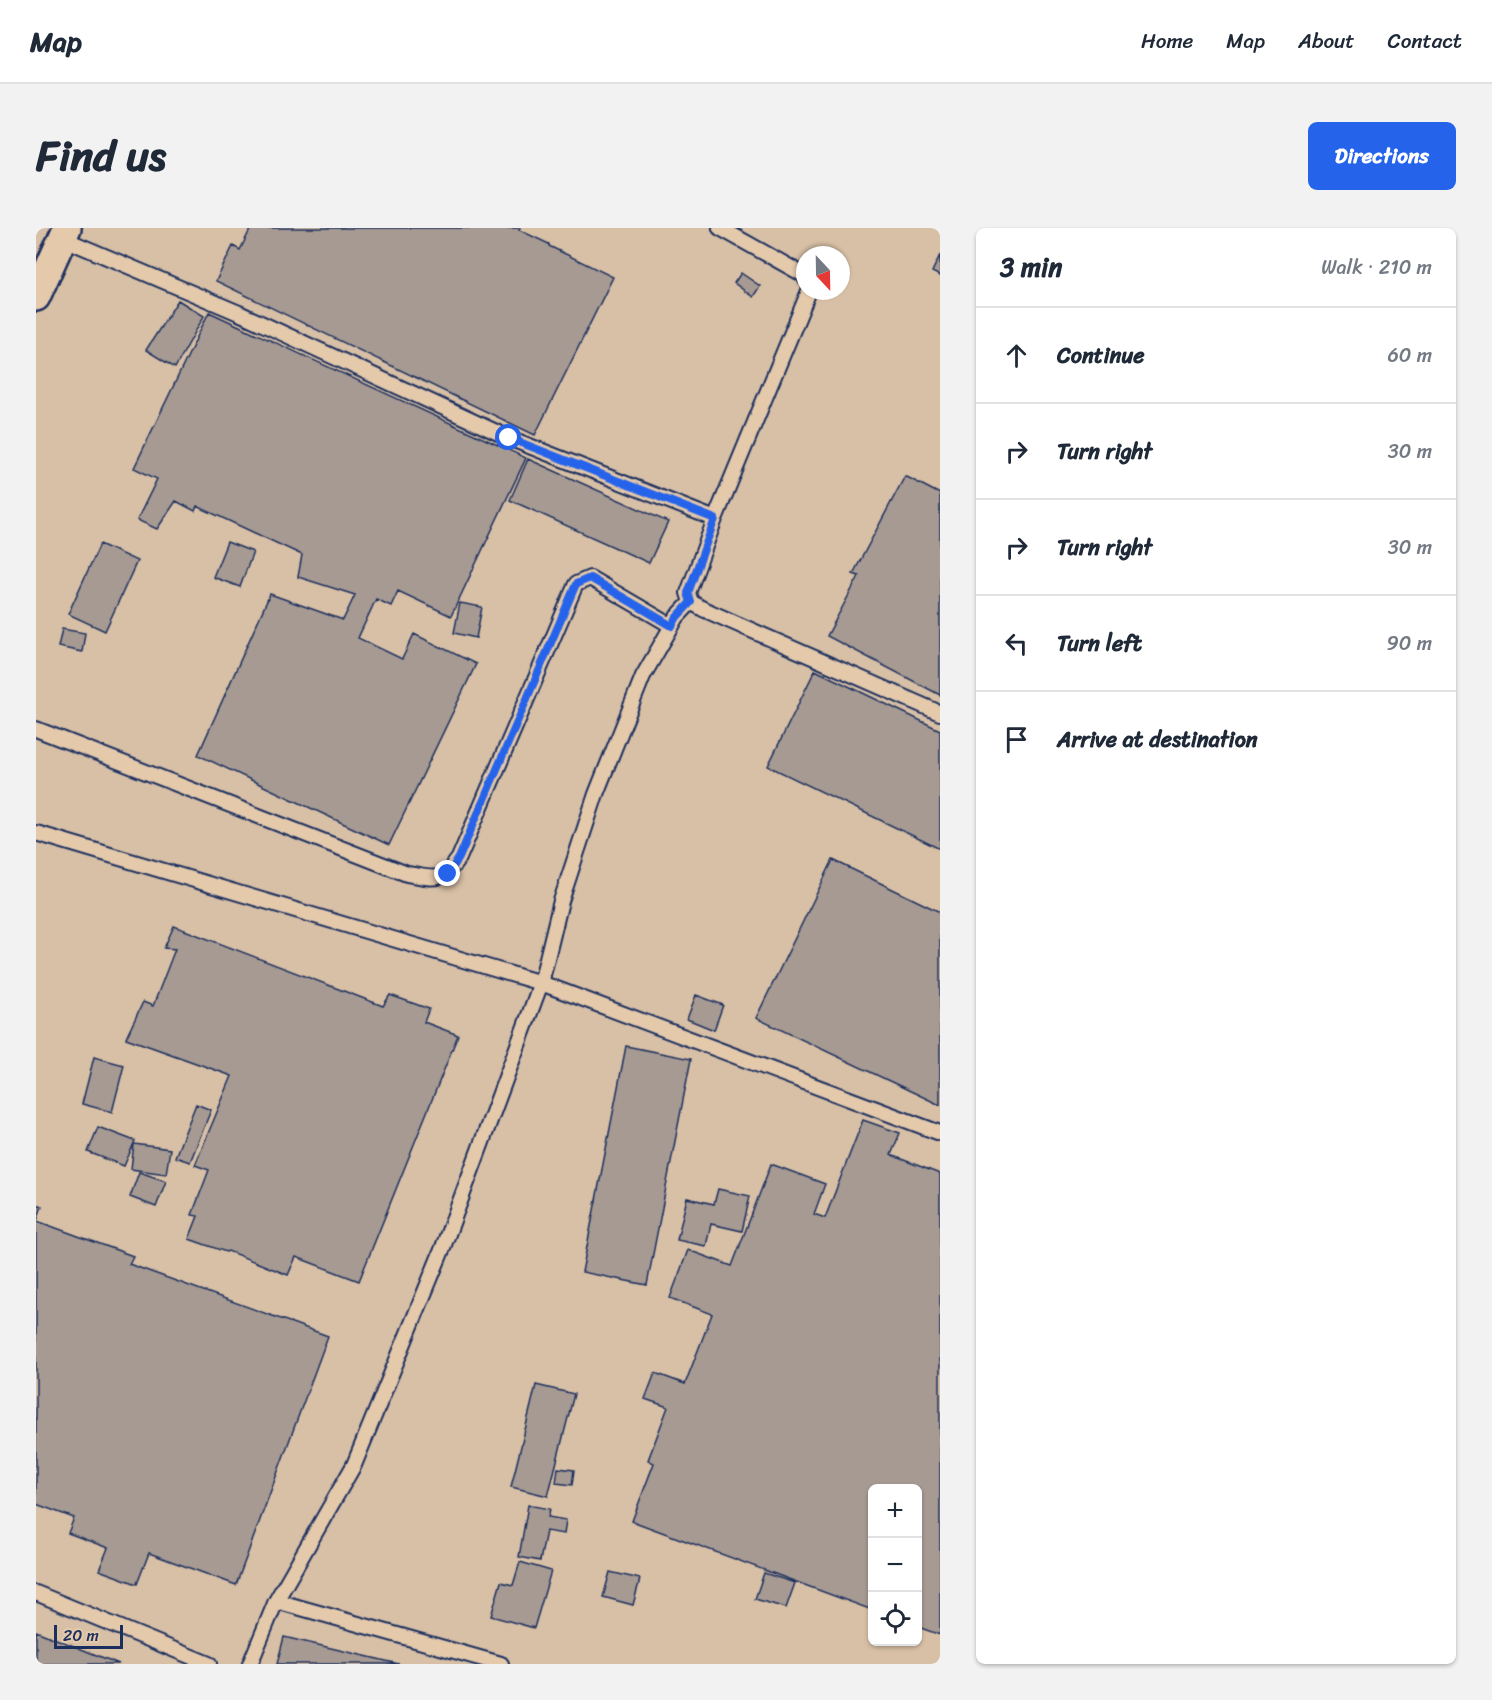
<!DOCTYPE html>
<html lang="en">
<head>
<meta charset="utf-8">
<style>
	:root { --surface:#fff; --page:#f2f2f3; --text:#1f2937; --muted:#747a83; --line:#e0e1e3; --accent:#2563eb }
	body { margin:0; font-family:Sriracha,sans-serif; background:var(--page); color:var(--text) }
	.controls { position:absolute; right:18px; bottom:18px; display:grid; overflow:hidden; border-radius:9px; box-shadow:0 2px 4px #0004 }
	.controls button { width:54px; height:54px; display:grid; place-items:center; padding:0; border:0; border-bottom:2px solid var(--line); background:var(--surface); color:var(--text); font:30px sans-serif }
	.compass { position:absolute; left:760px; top:18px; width:54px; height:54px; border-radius:50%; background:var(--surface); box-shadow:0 2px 4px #0004; rotate:158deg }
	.scale { position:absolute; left:18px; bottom:15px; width:69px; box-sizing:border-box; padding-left:6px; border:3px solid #1b2f5e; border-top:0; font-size:16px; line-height:21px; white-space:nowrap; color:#1b2f5e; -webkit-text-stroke:4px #e4c9ab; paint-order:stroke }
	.stop { position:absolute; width:18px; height:18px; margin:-14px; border:4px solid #2563eb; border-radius:50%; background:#fff }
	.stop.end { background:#2563eb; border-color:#fff; box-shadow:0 2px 6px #0008 }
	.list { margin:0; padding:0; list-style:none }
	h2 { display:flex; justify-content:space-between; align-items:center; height:78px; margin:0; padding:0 24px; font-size:26px }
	h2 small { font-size:20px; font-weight:400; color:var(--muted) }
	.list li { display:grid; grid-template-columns:39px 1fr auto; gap:18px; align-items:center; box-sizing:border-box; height:96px; padding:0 24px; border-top:2px solid var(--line) }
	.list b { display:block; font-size:22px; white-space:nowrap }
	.list em { font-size:20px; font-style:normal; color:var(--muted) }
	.icon { flex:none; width:33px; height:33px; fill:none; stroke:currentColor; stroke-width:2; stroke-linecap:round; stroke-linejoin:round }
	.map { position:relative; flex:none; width:904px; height:1436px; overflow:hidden; border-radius:9px }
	header { display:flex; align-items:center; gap:36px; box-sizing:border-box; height:84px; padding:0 30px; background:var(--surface); border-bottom:2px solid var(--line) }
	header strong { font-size:28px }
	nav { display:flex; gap:33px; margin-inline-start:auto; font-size:21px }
	.intro { display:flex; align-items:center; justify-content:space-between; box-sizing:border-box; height:144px; padding:0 36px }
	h1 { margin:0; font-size:42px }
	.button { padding:15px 27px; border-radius:9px; background:var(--accent); color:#fff; font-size:21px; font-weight:700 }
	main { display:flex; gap:36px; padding:0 36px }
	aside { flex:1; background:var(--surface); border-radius:9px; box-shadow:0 2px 4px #0004 }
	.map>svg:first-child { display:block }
</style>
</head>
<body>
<header>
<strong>Map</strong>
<nav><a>Home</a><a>Map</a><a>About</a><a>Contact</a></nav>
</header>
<div class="intro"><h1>Find us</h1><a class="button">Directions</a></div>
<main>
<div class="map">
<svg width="904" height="1436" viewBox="0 0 904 1436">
	<rect width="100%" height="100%" fill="#d8c0a6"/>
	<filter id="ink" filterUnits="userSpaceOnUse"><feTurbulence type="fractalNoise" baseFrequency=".0167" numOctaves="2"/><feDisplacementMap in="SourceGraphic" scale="12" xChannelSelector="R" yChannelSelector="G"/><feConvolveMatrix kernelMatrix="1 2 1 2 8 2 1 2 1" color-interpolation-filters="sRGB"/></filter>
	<g filter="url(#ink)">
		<path fill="#a69a93" stroke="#1b2f5e" stroke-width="1.5" d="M215 0H484L483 2 513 16V18L577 49 499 207 180 53 197 18 204 22Z
			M904 27V48L896 44Z
			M705 45 724 58 717 69 698 55Z
			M142 72 168 88 139 140 110 122Z
			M173 84 490 230 415 388 362 363 355 378 340 371 322 410 366 431 378 406 440 436 353 617 162 527 234 366 307 392 319 367 262 349 266 327 161 278 159 283 140 273 121 301 101 292 121 251 98 240Z
			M492 231 632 294 613 335 474 272Z
			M869 248 904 266V467L791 408 823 348 817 346Z
			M191 314 217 324 204 359 177 349Z
			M64 316 101 333 69 403 32 386Z
			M424 375 446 379 440 410 418 405Z
			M26 401 49 405 46 424 22 419Z
			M779 442 904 502V621L732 538Z
			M797 632 904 684V877L720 790Z
			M138 698 347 778 354 767 393 781 388 794 422 807 323 1053 260 1029 252 1047 192 1023 190 1024 153 1011 162 988 156 987 173 942 159 937 196 848 90 810 107 774 117 778 139 721 128 720Z
			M660 767 687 777 678 802 651 791Z
			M590 818 655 831 611 1057 546 1044Z
			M58 829 88 837 76 884 46 876Z
			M160 876 175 882 154 934 139 929Z
			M827 892 864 905 855 927 904 946V1407L882 1399V1260H836V1382L596 1293 618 1235 612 1232 632 1179 609 1171 619 1145 649 1156 676 1086 634 1070 652 1022 696 1038 735 936 789 956 778 986 789 990Z
			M62 899 99 913 88 938 52 924Z
			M98 916 134 921 130 946 95 941Z
			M103 944 130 953 120 979 94 969Z
			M682 961 714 968 706 1003 675 996 670 1018 641 1012 651 970 678 976Z
			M0 976 6 978 1 993 97 1028 93 1036 292 1108 200 1357 113 1325 101 1356 63 1342 72 1320 32 1305 38 1290 0 1276Z
			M500 1157 538 1166 512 1268 475 1259Z
			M522 1240 538 1242 536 1257 520 1255Z
			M492 1277 514 1281 512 1289 530 1292 528 1306 510 1303 504 1333 483 1329Z
			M484 1334 515 1343 498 1400 455 1388 465 1354 477 1357Z
			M574 1344 604 1351 597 1377 567 1369Z
			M728 1345 759 1355 750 1380 719 1371Z
			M0 1403 83 1436H0Z
			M248 1409 363 1436H241Z"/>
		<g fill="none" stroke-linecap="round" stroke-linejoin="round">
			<defs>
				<path id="service" d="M684 0 768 47 769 50
					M26 10 203 85 473 210 679 291
					M773 63 679 291 652 365 655 374 667 381 904 485
					M0 501 371 646C399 650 405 656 423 630L540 356 554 350 636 398
					M0 605 505 755 904 905
					M0 1365 173 1436
					M240 1373 465 1436
					M214 1436 240 1373 318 1237 406 1022 505 755 525 673 560 566 607 448 641 389 655 374"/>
				<path id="minor" d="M0 69 31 0"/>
			</defs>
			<use href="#service" stroke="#1b2f5e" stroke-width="18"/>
			<use href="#minor" stroke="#1b2f5e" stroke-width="32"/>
			<use href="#service" stroke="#e4c9ab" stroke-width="14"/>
			<use href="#minor" stroke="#e4c9ab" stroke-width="27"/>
		</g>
	</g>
	<g fill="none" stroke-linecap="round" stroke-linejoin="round" filter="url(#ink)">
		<path stroke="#2563eb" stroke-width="8" d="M412 646 423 630 540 356 554 350 636 398 641 389 655 374 652 365 679 291 473 210"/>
	</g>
</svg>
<div class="controls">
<button>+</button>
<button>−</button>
<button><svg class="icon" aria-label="locate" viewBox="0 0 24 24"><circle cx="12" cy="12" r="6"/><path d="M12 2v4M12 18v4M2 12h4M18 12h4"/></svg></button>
</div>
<svg class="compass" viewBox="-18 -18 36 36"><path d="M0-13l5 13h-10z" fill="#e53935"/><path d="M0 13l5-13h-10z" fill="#747a83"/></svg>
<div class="scale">20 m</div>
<div class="stop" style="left:473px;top:210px"></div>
<div class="stop end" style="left:412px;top:646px"></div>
</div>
<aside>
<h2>3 min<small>Walk · 210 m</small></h2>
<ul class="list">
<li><svg class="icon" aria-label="ahead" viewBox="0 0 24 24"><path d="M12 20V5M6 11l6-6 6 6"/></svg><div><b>Continue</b></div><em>60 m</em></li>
<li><svg class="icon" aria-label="right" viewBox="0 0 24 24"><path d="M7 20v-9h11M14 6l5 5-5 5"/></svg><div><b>Turn right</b></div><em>30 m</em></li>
<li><svg class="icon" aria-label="right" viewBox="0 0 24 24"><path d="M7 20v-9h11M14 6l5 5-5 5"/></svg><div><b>Turn right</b></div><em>30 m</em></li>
<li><svg class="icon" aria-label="left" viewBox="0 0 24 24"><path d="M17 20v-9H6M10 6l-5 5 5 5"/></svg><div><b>Turn left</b></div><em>90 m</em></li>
<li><svg class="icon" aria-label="arrive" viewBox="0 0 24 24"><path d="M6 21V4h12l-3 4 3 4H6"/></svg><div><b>Arrive at destination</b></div></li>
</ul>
</aside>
</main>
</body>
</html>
